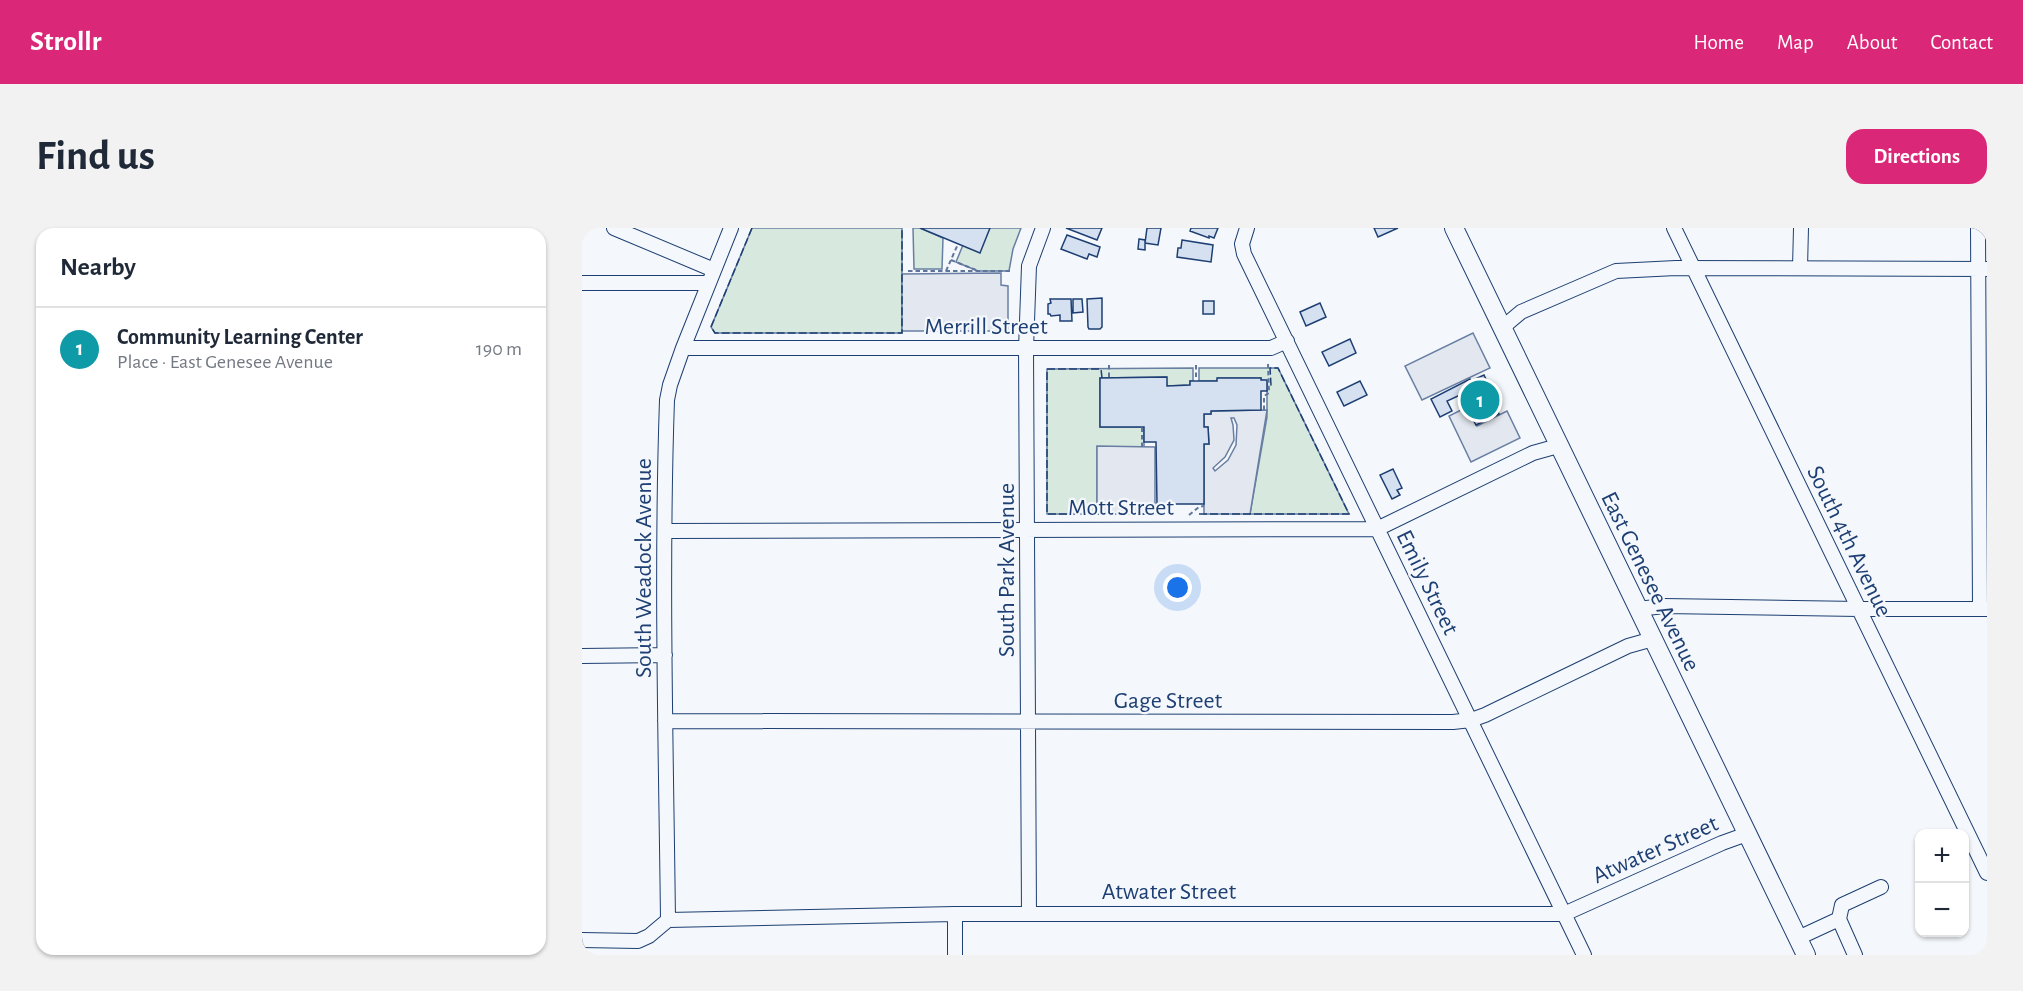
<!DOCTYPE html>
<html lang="en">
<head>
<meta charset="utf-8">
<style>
	:root { --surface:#fff; --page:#f2f2f3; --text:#1f2937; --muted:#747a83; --line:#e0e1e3; --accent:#db2777 }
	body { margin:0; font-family:"Alegreya Sans",sans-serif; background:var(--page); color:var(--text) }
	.controls { position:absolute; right:18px; bottom:18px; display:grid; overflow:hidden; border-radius:12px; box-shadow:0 2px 4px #0004 }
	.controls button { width:54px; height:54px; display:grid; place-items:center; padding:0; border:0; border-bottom:2px solid var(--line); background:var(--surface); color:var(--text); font:30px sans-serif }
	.you { position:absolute; left:596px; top:360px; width:21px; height:21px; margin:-15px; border:4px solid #fff; border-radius:50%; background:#1a73e8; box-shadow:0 0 0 9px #1a73e833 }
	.badge { display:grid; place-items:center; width:39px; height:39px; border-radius:50%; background:var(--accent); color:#fff; font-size:20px; font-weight:700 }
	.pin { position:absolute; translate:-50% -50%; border:3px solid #fff; box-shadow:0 2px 6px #0006 }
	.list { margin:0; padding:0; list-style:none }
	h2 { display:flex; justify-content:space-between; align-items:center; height:78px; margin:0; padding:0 24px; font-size:26px }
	h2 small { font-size:20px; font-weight:400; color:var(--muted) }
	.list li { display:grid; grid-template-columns:39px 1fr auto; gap:18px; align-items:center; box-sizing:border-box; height:84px; padding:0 24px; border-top:2px solid var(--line) }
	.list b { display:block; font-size:22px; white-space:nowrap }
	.list p { margin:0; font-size:20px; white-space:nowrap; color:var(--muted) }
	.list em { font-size:20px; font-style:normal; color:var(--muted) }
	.map { position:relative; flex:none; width:1405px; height:727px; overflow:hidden; border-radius:18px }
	header { display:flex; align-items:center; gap:36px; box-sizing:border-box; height:84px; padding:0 30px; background:var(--accent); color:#fff }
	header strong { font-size:28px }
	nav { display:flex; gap:33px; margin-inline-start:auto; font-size:21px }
	.intro { display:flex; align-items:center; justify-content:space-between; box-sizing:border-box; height:144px; padding:0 36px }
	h1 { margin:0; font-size:42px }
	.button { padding:15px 27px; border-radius:18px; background:var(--accent); color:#fff; font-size:21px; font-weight:700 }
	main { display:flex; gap:36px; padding:0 36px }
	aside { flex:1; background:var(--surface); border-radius:18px; box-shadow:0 2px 4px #0004 }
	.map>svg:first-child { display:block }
</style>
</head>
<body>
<header>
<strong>Strollr</strong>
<nav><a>Home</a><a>Map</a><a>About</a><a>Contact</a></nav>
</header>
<div class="intro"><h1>Find us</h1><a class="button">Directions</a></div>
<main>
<aside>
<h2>Nearby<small></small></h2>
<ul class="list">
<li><span class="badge" style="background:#0f9aa8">1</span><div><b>Community Learning Center</b><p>Place · East Genesee Avenue</p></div><em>190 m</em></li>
</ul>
</aside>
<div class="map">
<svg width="1405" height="727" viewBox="0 0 1405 727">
	<rect width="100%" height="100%" fill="#f4f7fb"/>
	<path fill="#d7e8df" stroke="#687fa3" stroke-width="1.5" d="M170 0H320V105H133L129 99Z
		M331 0H338L361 10 360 41H332Z
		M408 0H439L431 21 427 43H396L374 34 381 17Z
		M611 140V153H608V157L585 158 584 149 518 150V199H562V219H515V286H465V141Z
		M617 140H696L767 286H668L685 189V153L679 152V150H636L635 153H617Z"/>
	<path fill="#e3e8f0" stroke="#687fa3" stroke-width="1.5" fill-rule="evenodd" d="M419 45V57L426 58V103H320V46Z
		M891 105 908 140 840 172 823 138Z
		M885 179 895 198 925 183 938 210 889 234 867 188Z
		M685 182 668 286H622V216H627L626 199H622V186H629V183ZM649 190H652L655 197 654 217 646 232 633 243 631 240 643 229 652 212 651 197Z
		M515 218 573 219V286H515Z"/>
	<path fill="#d5e0f0" stroke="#1d3f73" stroke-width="1.5" d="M338 0H408L398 25Z
		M484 0H520L515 12Z
		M565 0H579L576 17 563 15Z
		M609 0H636L632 10 627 8V10L608 3Z
		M792 0H816L796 9Z
		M485 7 518 19 515 29 507 26 505 31 479 21Z
		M557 11 563 12V22L556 21Z
		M600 12 631 17 629 34 595 29 596 20H599Z
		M520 70V99L518 101H507L506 99 505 71Z
		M468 71H489L490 93H478V87L469 88 468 86H466V76L469 75Z
		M491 71H500L501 84 491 85Z
		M621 73H632V86H621Z
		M738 75 744 89 724 98 718 84Z
		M768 111 774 125 747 138 740 124Z
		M902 147 915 175 913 178 917 186 894 197 878 167 865 173 870 183 858 189 849 171 888 151 889 153Z
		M585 149V158L608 157V153H635V150H679V152H685V163H679V182L629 183V186H622V199H626L627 216H622V276H575L574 214H562V199H518V150Z
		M778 153 785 167 762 178 755 164Z
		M811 241 820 260 815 262 818 267 810 271 798 247Z"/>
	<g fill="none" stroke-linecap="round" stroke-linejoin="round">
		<defs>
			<path id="minor" d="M32 0 132 42
				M665 0 660 16 662 26 1002 727
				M1092 0 1405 645
				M1396 0 1398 381
				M1218 40 1219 0
				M0 55H126
				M920 100 939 84 1034 43 1094 40 1405 41
				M101 120H689L705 113
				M83 303 795 301 951 225 976 218
				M1056 381 1082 378 1277 381H1404
				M0 428 83 427
				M83 493 871 494 889 492 903 487 1046 418 1071 411
				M447 686 444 121 447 38 461 0
				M1257 691 1260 677 1299 659
				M86 692C84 519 79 345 85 172L88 157 101 120 149 0
				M1216 710 1257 691 1273 727
				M0 712 56 713 67 708 86 692 373 686H982L1140 615 1165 606
				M373 727V686"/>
			<path id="major" d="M872 0 1224 727"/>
		</defs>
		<use href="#minor" stroke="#1d3f73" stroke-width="16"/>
		<use href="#major" stroke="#1d3f73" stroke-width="20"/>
		<path stroke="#5e769c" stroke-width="2" stroke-dasharray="4.5 3" stroke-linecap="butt" d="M369 32 394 42
			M326 43H429
			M364 43 376 16
			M527 137V150
			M614 137V153
			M682 182V168L687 165 686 136
			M560 219V200H562
			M579 287 578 279 582 276
			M607 287 617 279 622 278"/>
		<use href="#minor" stroke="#f4f7fb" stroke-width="14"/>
		<use href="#major" stroke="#f4f7fb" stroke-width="18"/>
		<path stroke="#1d3f73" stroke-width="1.5" stroke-dasharray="8 3" stroke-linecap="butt" d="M170 0 129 99 133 105H320V0
			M520 150 519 141H465V286H534
			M548 286H575V276
			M617 286H767L696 140H688L689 157H685"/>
	</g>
	<g text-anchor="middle" stroke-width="4.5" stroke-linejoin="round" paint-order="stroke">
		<g font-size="24" fill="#1d3f73" stroke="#f4f7fb">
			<text x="404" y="106">Merrill Street</text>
			<text x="539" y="287">Mott Street</text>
			<text transform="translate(1268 313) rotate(64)" y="8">South 4th Avenue</text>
			<text transform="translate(61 340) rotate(-90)" y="8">South Weadock Avenue</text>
			<text transform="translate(424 342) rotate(-90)" y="8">South Park Avenue</text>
			<text transform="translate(1069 353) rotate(64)" y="8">East Genesee Avenue</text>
			<text transform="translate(846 354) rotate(64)" y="8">Emily Street</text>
			<text x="586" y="480">Gage Street</text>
			<text transform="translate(1073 621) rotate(-24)" y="8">Atwater Street</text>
			<text x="587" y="671">Atwater Street</text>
		</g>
	</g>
</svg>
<div class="controls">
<button>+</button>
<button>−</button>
</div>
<div class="you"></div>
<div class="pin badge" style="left:898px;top:172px;background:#0f9aa8">1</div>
</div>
</main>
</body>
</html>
